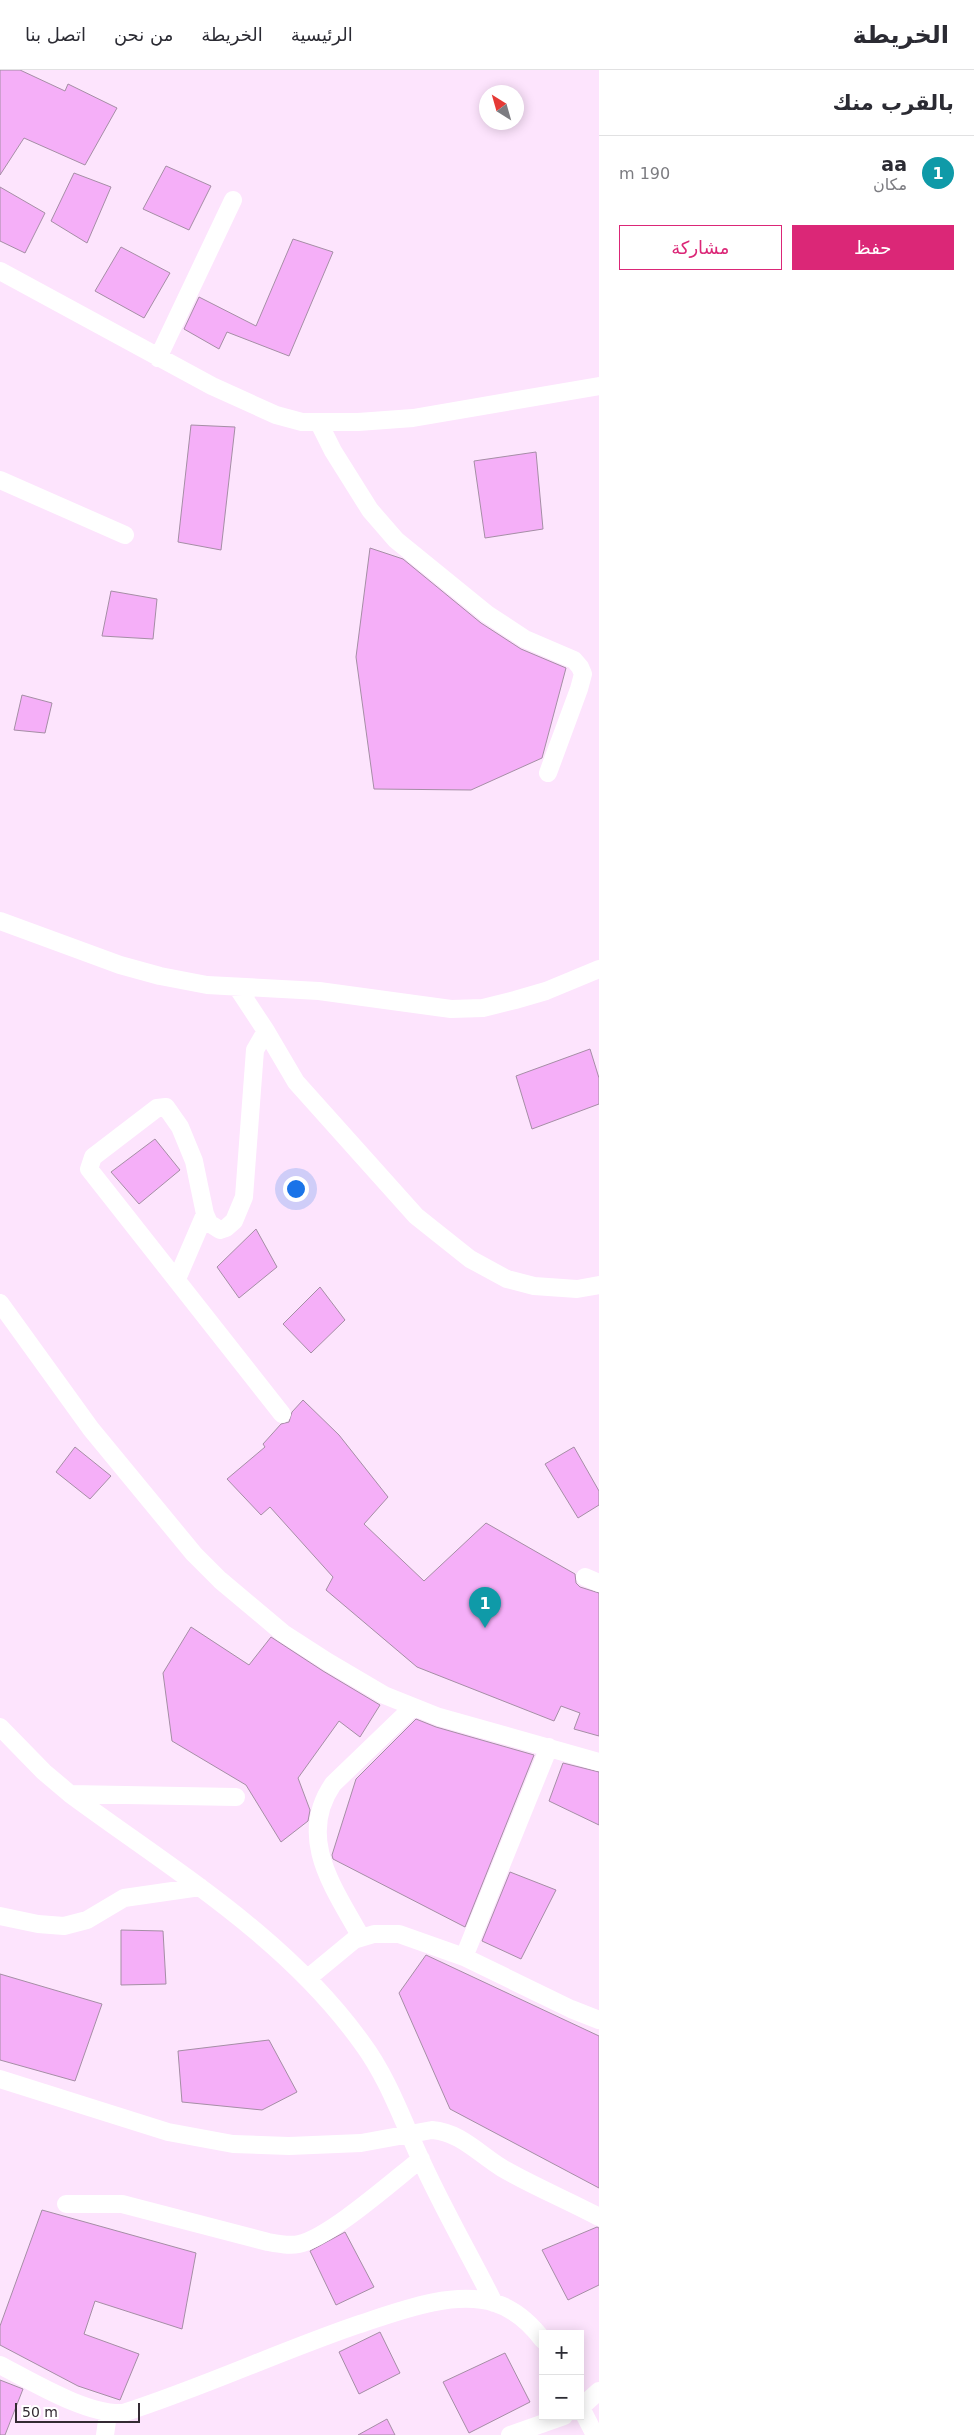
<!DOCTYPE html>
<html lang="ar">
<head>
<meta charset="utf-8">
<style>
	:root { --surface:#fff; --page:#f7f7f7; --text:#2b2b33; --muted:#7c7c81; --line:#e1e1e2; --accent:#db2777 }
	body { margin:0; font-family:"DejaVu Sans","Noto Sans Arabic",sans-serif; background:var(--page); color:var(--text); direction:rtl }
	.controls { position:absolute; right:15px; bottom:15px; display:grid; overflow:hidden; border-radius:0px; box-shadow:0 2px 12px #0003 }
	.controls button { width:45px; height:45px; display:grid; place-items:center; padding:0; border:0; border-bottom:1px solid var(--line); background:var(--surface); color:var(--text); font:25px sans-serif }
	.compass { position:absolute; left:479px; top:15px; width:45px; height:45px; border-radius:50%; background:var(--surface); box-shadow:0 2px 12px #0003; rotate:323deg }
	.scale { position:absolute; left:15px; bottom:12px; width:125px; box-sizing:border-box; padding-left:5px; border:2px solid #332a33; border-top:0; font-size:14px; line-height:18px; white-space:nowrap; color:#332a33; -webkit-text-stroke:4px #fff; paint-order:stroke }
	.you { position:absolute; left:295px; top:1118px; width:18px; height:18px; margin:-12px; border:4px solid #fff; border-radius:50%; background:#1a73e8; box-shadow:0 0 0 8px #1a73e833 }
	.badge { display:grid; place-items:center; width:32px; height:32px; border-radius:50%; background:var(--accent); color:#fff; font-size:16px; font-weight:700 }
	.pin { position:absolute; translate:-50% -41px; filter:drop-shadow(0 1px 2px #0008) }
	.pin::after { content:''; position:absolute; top:26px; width:18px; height:15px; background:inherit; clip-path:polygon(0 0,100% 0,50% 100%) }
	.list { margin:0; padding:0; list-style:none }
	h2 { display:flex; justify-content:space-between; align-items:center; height:65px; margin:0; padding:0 20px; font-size:21px }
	h2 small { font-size:16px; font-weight:400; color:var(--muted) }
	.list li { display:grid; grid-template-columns:32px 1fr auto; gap:15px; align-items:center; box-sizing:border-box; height:75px; padding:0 20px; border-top:1px solid var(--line) }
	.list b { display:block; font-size:19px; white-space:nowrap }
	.list p { margin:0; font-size:16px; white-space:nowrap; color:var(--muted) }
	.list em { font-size:16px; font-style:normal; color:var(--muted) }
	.actions { display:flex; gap:10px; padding:15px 20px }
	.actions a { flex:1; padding:11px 0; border:1px solid var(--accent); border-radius:0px; text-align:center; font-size:18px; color:var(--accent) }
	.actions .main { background:var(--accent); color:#fff }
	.map { position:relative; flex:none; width:599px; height:2365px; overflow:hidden; direction:ltr }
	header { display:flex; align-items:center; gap:30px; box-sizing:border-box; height:70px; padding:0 25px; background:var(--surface); border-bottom:1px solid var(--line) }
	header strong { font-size:24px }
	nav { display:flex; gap:28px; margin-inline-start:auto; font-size:18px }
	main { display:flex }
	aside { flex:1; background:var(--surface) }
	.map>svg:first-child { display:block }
</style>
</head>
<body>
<header>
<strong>الخريطة</strong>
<nav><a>الرئيسية</a><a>الخريطة</a><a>من نحن</a><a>اتصل بنا</a></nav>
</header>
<main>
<aside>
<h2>بالقرب منك<small></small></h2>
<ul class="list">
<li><span class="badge" style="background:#0f9aa8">1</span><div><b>aa</b><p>مكان</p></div><em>190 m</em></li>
</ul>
<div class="actions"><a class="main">حفظ</a><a>مشاركة</a></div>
</aside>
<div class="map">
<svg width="599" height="2365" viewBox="0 0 599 2365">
	<rect width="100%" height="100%" fill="#fde4fd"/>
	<path fill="#f5aff8" stroke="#a58ea5" d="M0 0H20L65 21 68 14 117 38 85 95 24 68 0 105Z
		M166 96 211 116 189 160 143 139Z
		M74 103 111 117 87 173 51 151Z
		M0 117 45 143 25 183 0 171Z
		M293 169 333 182 289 286 227 262 219 279 184 259 199 227 256 256Z
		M121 177 170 203 144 248 95 221Z
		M191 355 235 357 221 480 178 472Z
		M536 382 543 459 485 468 474 391Z
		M370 478 403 489 481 553 521 579 566 598 542 688 471 720 374 719 356 587Z
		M111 521 157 529 153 569 102 566Z
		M22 625 52 633 45 663 14 660Z
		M590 979 599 1008V1034L532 1059 516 1006Z
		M155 1069 180 1100 139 1134 111 1102Z
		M256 1159 277 1197 239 1228 217 1197Z
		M320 1217 345 1250 311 1283 283 1254Z
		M303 1330 339 1365 388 1427 364 1454 424 1511 486 1453 575 1504 576 1513 580 1517 599 1523V1666L574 1659 580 1643 561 1636 554 1651 417 1597 326 1520 333 1507 270 1437 261 1445 227 1409 265 1377 263 1374 281 1354 289 1352 292 1342Z
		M75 1377 111 1406 90 1429 56 1402Z
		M574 1377 599 1421V1435L578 1448 545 1394Z
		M191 1557 249 1595 271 1567 323 1601 380 1635 360 1667 339 1651 298 1708 310 1740 308 1751 281 1772 246 1715 172 1671 163 1603Z
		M416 1649 436 1657 534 1685 465 1857 333 1789 332 1785 356 1709Z
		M563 1693 599 1702V1755L549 1731Z
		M510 1802 556 1820 521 1889 482 1871Z
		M121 1860 163 1861 166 1914 121 1915Z
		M426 1885 599 1966V2118L450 2039 399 1923Z
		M0 1904 102 1934 75 2011 0 1990Z
		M269 1970 297 2022 262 2040 182 2032 178 1981Z
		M42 2140 196 2183 182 2259 95 2231 84 2264 139 2284 120 2330 78 2316 0 2275V2256Z
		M597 2157 599 2158V2215L568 2230 542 2180Z
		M345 2162 374 2217 336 2235 310 2181Z
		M380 2262 400 2303 359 2324 339 2282Z
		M505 2283 530 2332 469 2363 443 2312Z
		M0 2310 23 2319 5 2365H0Z
		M387 2349 395 2365H358Z"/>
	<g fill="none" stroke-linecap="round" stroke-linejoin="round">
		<path stroke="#fff" stroke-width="18" d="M0 201 212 316 276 345 302 352H358L413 348 599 316
			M158 288 233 130
			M319 353 333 381 370 440 396 470 487 544 525 569 574 590 580 597 583 604 579 619 548 703
			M0 410 125 465
			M0 851 120 895 160 906 207 915 319 921 451 939 483 938 515 930 546 921 599 899
			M237 917 266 961 255 980 244 1127 234 1151 226 1158 220 1160 209 1153 205 1144 194 1091 180 1057 166 1037 157 1038 93 1087 89 1099 282 1344
			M266 961 296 1012 416 1146 470 1189 507 1209 534 1216 577 1219 599 1215
			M177 1209 205 1144
			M0 1233 91 1359 194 1484 220 1510 283 1563 328 1592 384 1625 439 1647 599 1692
			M585 1507 599 1513
			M0 1657 44 1702 70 1724C173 1800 286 1867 362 1973 388 2008 402 2049 420 2088 442 2137 470 2185 494 2233
			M70 1724 236 1727
			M0 1846 38 1854 64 1856 87 1850 124 1828 200 1817
			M361 1867C334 1818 296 1768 333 1714L413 1637
			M464 1887 549 1677
			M308 1908 354 1870 374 1864H399L464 1887 571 1939 599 1950
			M0 2009 168 2062 233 2074 289 2076 361 2073 432 2060C460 2062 479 2084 502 2098 533 2116 567 2130 599 2147
			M66 2134H122L268 2172C279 2174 289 2176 299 2174 329 2168 394 2110 421 2089
			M0 2295C33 2312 87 2345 123 2343 201 2318 276 2283 354 2256 394 2243 453 2219 495 2233 514 2239 531 2254 543 2270
			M580 2336 595 2365
			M580 2338 599 2321
			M105 2365 108 2344
			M510 2365 564 2346"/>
	</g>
</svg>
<div class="controls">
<button>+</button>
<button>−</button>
</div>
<svg class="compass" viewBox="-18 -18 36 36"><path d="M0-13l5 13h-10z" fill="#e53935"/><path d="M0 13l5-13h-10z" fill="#7c7c81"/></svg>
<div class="scale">50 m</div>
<div class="you"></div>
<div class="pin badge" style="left:485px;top:1558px;background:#0f9aa8">1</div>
</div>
</main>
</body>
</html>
